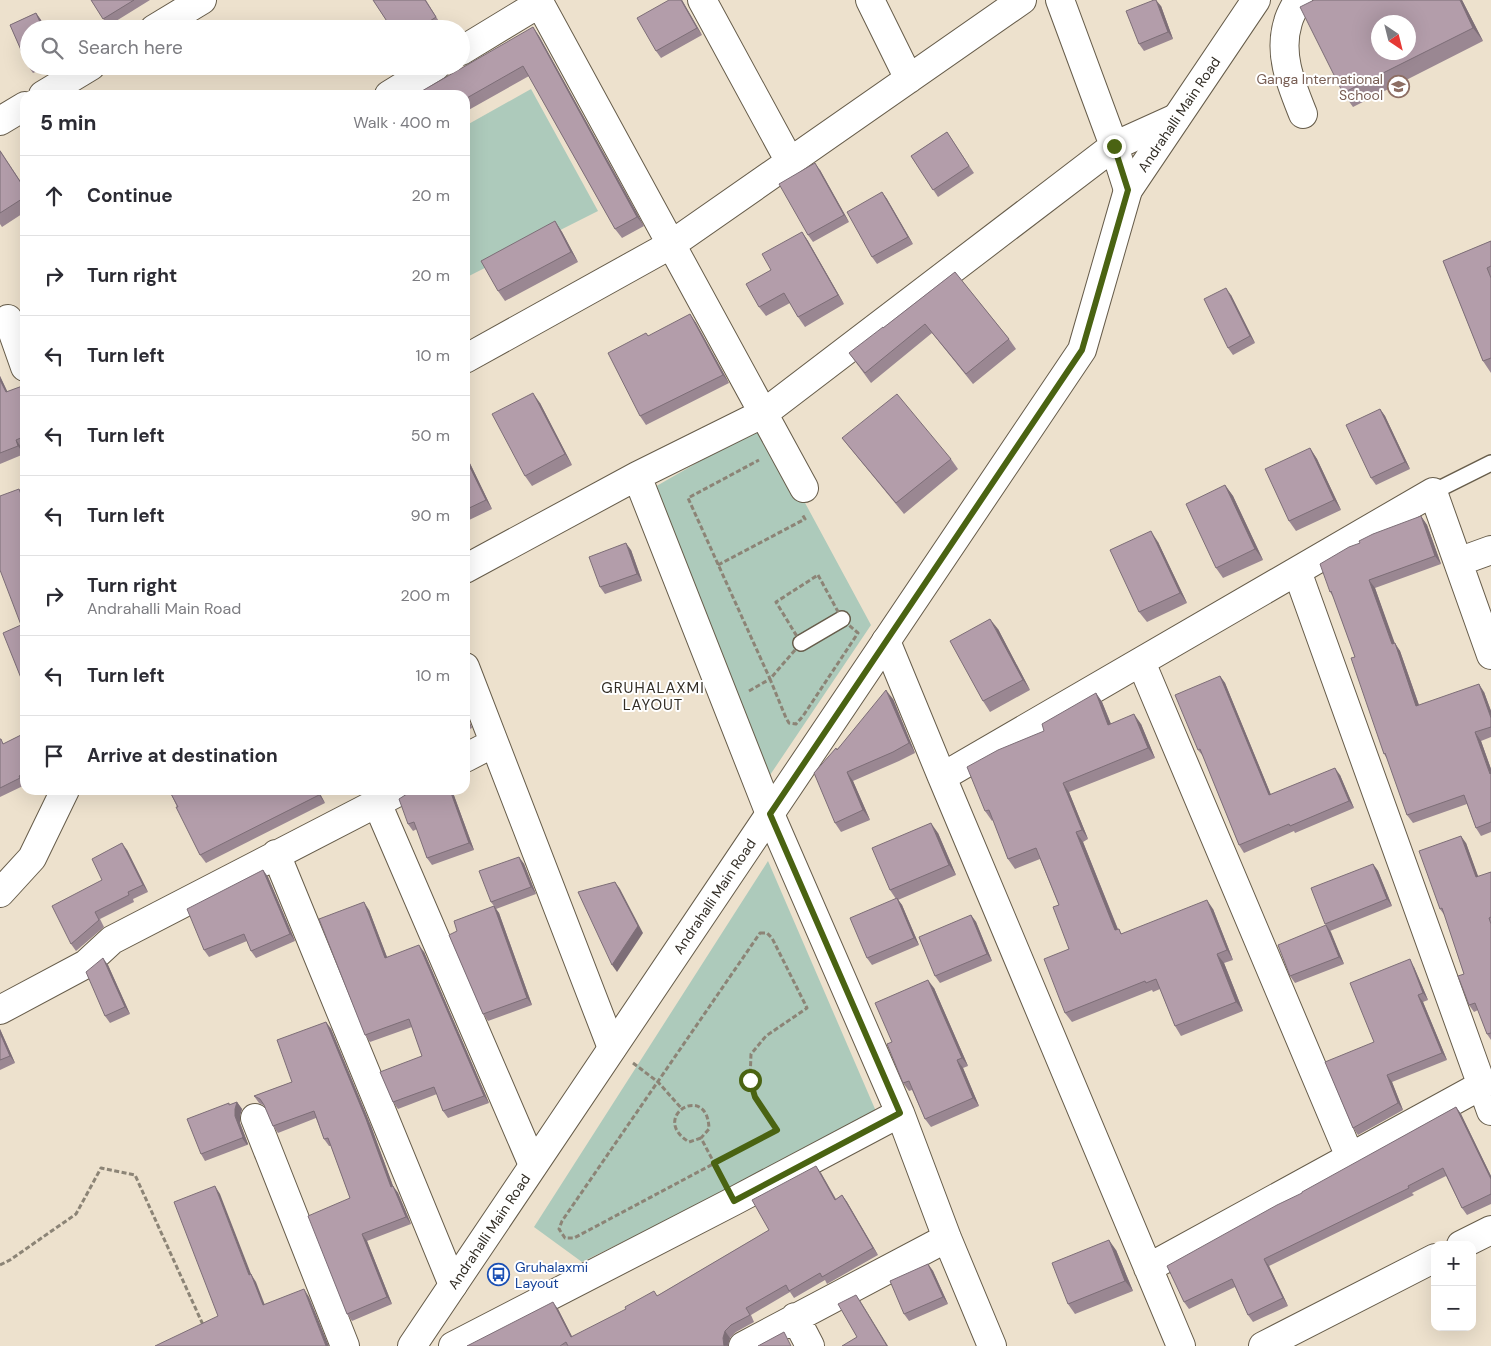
<!DOCTYPE html>
<html lang="en">
<head>
<meta charset="utf-8">
<style>
	:root { --surface:#fff; --page:#f2f2f3; --text:#2b2b33; --muted:#7c7c81; --line:#e1e1e2 }
	body { margin:0; font-family:"DM Sans",sans-serif; background:var(--page); color:var(--text) }
	.controls { position:absolute; right:15px; bottom:15px; display:grid; overflow:hidden; border-radius:10px; box-shadow:0 5px 20px #0002 }
	.controls button { width:45px; height:45px; display:grid; place-items:center; padding:0; border:0; border-bottom:1px solid var(--line); background:var(--surface); color:var(--text); font:25px sans-serif }
	.compass { position:absolute; left:1371px; top:15px; width:45px; height:45px; border-radius:50%; background:var(--surface); box-shadow:0 5px 20px #0002; rotate:145deg }
	.stop { position:absolute; width:15px; height:15px; margin:-11px; border:4px solid #4a6312; border-radius:50%; background:#fff }
	.stop.end { background:#4a6312; border-color:#fff; box-shadow:0 1px 5px #0008 }
	.list { margin:0; padding:0; list-style:none }
	h2 { display:flex; justify-content:space-between; align-items:center; height:65px; margin:0; padding:0 20px; font-size:21px }
	h2 small { font-size:16px; font-weight:400; color:var(--muted) }
	.list li { display:grid; grid-template-columns:32px 1fr auto; gap:15px; align-items:center; box-sizing:border-box; height:80px; padding:0 20px; border-top:1px solid var(--line) }
	.list b { display:block; font-size:19px; white-space:nowrap }
	.list p { margin:0; font-size:16px; white-space:nowrap; color:var(--muted) }
	.list em { font-size:16px; font-style:normal; color:var(--muted) }
	.icon { flex:none; width:28px; height:28px; fill:none; stroke:currentColor; stroke-width:2; stroke-linecap:round; stroke-linejoin:round }
	.map { position:relative; flex:none; width:1491px; height:1346px; overflow:hidden }
	.search { position:absolute; background:var(--surface); box-shadow:0 5px 20px #0002; left:20px; top:20px; width:450px; height:55px; display:flex; align-items:center; gap:12px; box-sizing:border-box; padding:0 18px; border-radius:28px; color:var(--muted); font-size:19px }
	.panel { position:absolute; background:var(--surface); box-shadow:0 5px 20px #0002; left:20px; top:90px; width:450px; height:705px; border-radius:15px }
	.map>svg:first-child { display:block }
</style>
</head>
<body>
<div class="map">
<svg width="1491" height="1346" viewBox="0 0 1491 1346">
	<rect width="100%" height="100%" fill="#ede1cd"/>
	<path fill="#adcabb" d="M531 89 598 211 465 278V126Z
		M763 425 871 625 768 778 653 488Z
		M768 861 878 1116 582 1262 534 1227Z"/>
	<g fill="none" stroke-linecap="round" stroke-linejoin="round">
		<defs>
			<path id="lane" d="M1433 492 1491 463
				M801 643 842 619"/>
			<path id="street" d="M538 0 804 488
				M702 0 790 162
				M870 0 909 79
				M1060 0 1114 146 1128 190
				M1298 0C1295 7 1290 14 1288 22 1278 54 1291 84 1303 114
				M154 29 202 0
				M461 51 540 3
				M43 95 91 66
				M389 95 436 66
				M0 121 25 106
				M8 319 25 367
				M465 359 672 244 1022 0
				M637 476 770 814 900 1113 947 1238 992 1346
				M1458 562 1491 550
				M465 569 637 476 764 413 1114 146 1176 118
				M1297 571 1491 1111
				M886 641 942 777 1181 1346
				M1141 662 1350 1157
				M465 667 612 1048
				M465 758 494 743
				M942 777 1433 492 1491 655
				M377 803 533 1165
				M276 854 453 1285
				M0 893 32 858 65 790
				M0 1010 86 964 112 940 402 790
				M255 1118 345 1346
				M1461 1245 1491 1230
				M1148 1268 1482 1085
				M795 1317 810 1346
				M453 1346 734 1201 900 1113
				M743 1346 947 1238
				M1263 1346 1435 1258"/>
			<g id="secondary">
				<path id="s1" d="M412 1346 1082 350 1128 190 1256 0"/>
			</g>
		</defs>
		<use href="#lane" stroke="#665c4a" stroke-width="18"/>
		<use href="#street" stroke="#665c4a" stroke-width="30"/>
		<use href="#secondary" stroke="#665c4a" stroke-width="30"/>
		<path stroke="#8c8476" stroke-width="3" stroke-dasharray="5 2.5" stroke-linecap="butt" d="M718 565 805 519 802 514
			M818 575 842 619 858 633 803 716 796 724 789 723 786 718 770 679 801 643 776 602Z
			M749 691 770 679 688 498 759 460
			M760 933H767L772 938 807 1008 766 1036 751 1054 750 1080 755 1097 777 1130 574 1238H565L559 1229 562 1221Z
			M633 1063 658 1082 682 1109
			M701 1138 689 1142C648 1117 708 1081 709 1129L701 1138 722 1178
			M0 1265 10 1260 76 1214 101 1168 135 1175 204 1327"/>
		<use href="#lane" stroke="#fff" stroke-width="15"/>
		<use href="#street" stroke="#fff" stroke-width="28"/>
		<use href="#secondary" stroke="#fff" stroke-width="28"/>
	</g>
	<path fill="#9a8792" d="M91 0H150L108 26Z
		M373 0H426L443 28 442 29H392Z
		M682 0 702 35 661 58 656 51Z
		M1462 0 1483 41 1353 107 1343 93Z
		M1161 6 1173 39 1144 51 1139 44Z
		M36 13 41 20 45 29H29V66H49L33 73 28 66 10 25Z
		M533 27 539 36 644 226 622 238 615 229 529 76 465 112V95Z
		M947 132 974 173 938 197 911 156Z
		M0 150 25 188V212L2 227 0 224Z
		M820 170 849 222 813 242 808 235Z
		M882 192 887 199 913 244 877 264 872 257Z
		M555 221 562 232 578 262 505 301 498 291Z
		M802 232 808 241 844 304 805 327 798 317 790 303 766 316 759 307 771 270Z
		M1491 241V373L1483 361 1443 261Z
		M955 272 1009 339 1016 349 973 384 932 333 871 383 849 353 883 328Z
		M1231 295 1255 343 1233 355 1228 348Z
		M690 314 696 323 729 383 646 425 640 416Z
		M0 376 7 392 25 385V447L22 448 24 454 0 464Z
		M540 403 572 465 532 486 525 476Z
		M1380 409 1385 416 1410 469 1376 485 1371 478Z
		M842 438 951 459 958 469 904 514 850 448Z
		M1310 448 1317 459 1341 510 1296 531 1289 521Z
		M465 453 492 509 465 522Z
		M1225 485 1233 496 1263 560 1223 578 1216 568Z
		M25 498V683L21 678Z
		M1421 516 1427 525 1441 564 1375 588 1394 643 1400 651 1419 705 1484 692 1491 711V737L1481 741 1491 769V832L1481 836 1476 828 1467 804 1413 823 1407 815 1388 760 1384 754 1355 657 1334 598 1330 592 1360 543Z
		M1158 542 1187 603 1147 622 1139 612Z
		M631 550 642 581 605 594 600 587Z
		M998 629 1030 690 990 712 983 701Z
		M1220 676 1225 683 1271 795 1340 775 1354 808 1295 833 1294 831 1244 853 1239 845 1203 756 1198 750Z
		M1096 693 1102 702 1111 724H1141L1155 758 1069 792 1088 839 1083 842 1118 929 1122 934 1213 909 1233 960 1224 963 1243 1011 1181 1036 1175 1026 1160 989 1153 992 1152 990 1072 1022 1065 1013 1069 949 1059 905 1040 859 1015 869 1008 859 993 820 992 821 985 811Z
		M893 699 915 753 899 761 853 781 870 820 841 832 835 823 837 749Z
		M465 710 472 728 465 731Z
		M25 733V782L24 783 25 785 0 797V739L4 744Z
		M169 790H318L325 803 206 863 200 855Z
		M452 790 474 850 432 865 427 858 417 829 413 831 408 824Z
		M938 833 956 875 898 900 902 905 919 945 872 965 867 958 896 899 890 890Z
		M1466 843 1478 877 1491 872V1040L1487 1034 1478 1010 1474 1012 1469 1005 1464 974 1445 916 1440 909Z
		M127 850 148 892 133 899 134 902 100 919 104 927 76 951 71 944 102 880Z
		M519 857 524 864 536 894 496 909 499 913 532 1005 488 1021 483 1014 457 931 494 906 491 902Z
		M1373 864 1378 871 1392 906 1330 931 1344 964 1295 983 1290 976 1326 925 1325 924Z
		M263 870 268 877 295 941 256 958 251 951 247 941 209 957 204 950Z
		M369 910 387 957 424 952 489 1103 448 1118 443 1111 437 1094 398 1109 393 1102 422 1056 412 1027 370 1042 365 1035Z
		M971 915 976 922 992 961 940 983 935 976Z
		M108 965 130 1014 110 1023 105 1016Z
		M1414 967 1428 1000 1423 1002 1447 1060 1392 1082 1403 1110 1358 1135 1353 1128Z
		M934 988 968 1066 963 1068 979 1106 931 1127 925 1119 912 1090 909 1091 903 1083 892 1042Z
		M326 1022 331 1029 371 1126 393 1186 398 1193 411 1224 367 1241 392 1304 352 1321 347 1314 350 1198 331 1146H329L324 1139 316 1118 278 1133 273 1126 265 1106 259 1103 254 1096 292 1082Z
		M0 1029 15 1063 0 1070Z
		M237 1102 242 1109 240 1116V1123L248 1144 247 1145 205 1161 201 1154 230 1105Z
		M1456 1107 1461 1114 1491 1176V1204L1467 1215 1462 1208 1446 1176 1412 1193 1414 1195 1269 1266 1288 1306 1253 1322 1248 1315 1235 1287 1189 1309 1184 1302 1302 1193Z
		M821 1173 836 1199 842 1195 847 1202 878 1255 827 1284 825 1280 794 1298 790 1292 751 1315 754 1322 736 1332 730 1338 728 1346H467L558 1309 572 1337 657 1296 769 1230Z
		M1116 1250 1133 1291 1075 1314 1068 1304Z
		M928 1264 933 1271 948 1304 909 1321 904 1314Z"/>
	<path fill="#7d6e77" d="M681 0H682L702 35 697 28Z
		M1156 0 1161 6 1173 39 1168 32Z
		M1460 0H1462L1483 41 1473 28Z
		M36 13 41 20 45 29H43Z
		M533 27 539 36 644 226 637 217Z
		M815 163 820 170 849 222 844 215Z
		M882 192 887 199 913 244 908 237Z
		M555 221 562 232 578 262 571 252Z
		M802 232 808 241 844 304 838 295Z
		M1226 288 1231 295 1255 343 1250 336Z
		M690 314 696 323 729 383 723 375Z
		M0 376 12 401 6 392 0 380Z
		M533 393 540 403 572 465 565 454Z
		M1380 409 1385 416 1410 469 1405 462Z
		M16 440 22 448 24 454 18 446Z
		M1310 448 1317 459 1341 510 1334 500Z
		M465 453 492 509 486 500 465 457Z
		M1225 485 1233 496 1263 560 1255 549Z
		M19 489 25 498V505Z
		M1421 516 1427 525 1441 564 1435 556Z
		M1151 531 1158 542 1187 603 1180 593Z
		M626 543 631 550 642 581 637 574Z
		M1369 580 1375 588 1398 652 1392 644Z
		M990 619 998 629 1030 690 1023 680Z
		M1395 643 1400 651 1422 714 1416 706Z
		M1220 676 1225 683 1274 802 1269 795Z
		M1479 684 1484 692 1491 711V718Z
		M886 690 893 699 915 753 909 743Z
		M1096 693 1102 702 1115 734 1108 725Z
		M465 710 472 728 467 721 465 716Z
		M1134 714 1141 724 1155 758 1148 748Z
		M1475 732 1481 741 1491 769V776Z
		M1335 768 1340 775 1354 808 1349 801Z
		M847 772 853 781 870 820 863 810Z
		M1063 783 1069 792 1088 839 1082 830Z
		M317 790H318L325 803 319 795Z
		M450 790H452L474 850 469 843Z
		M931 823 938 833 956 875 949 865Z
		M1076 832 1083 842 1122 940 1115 930Z
		M1461 836 1466 843 1481 884 1476 877Z
		M122 843 127 850 148 892 143 885Z
		M519 857 524 864 536 894 531 887Z
		M1373 864 1378 871 1392 906 1387 899Z
		M263 870 268 877 295 941 290 934Z
		M615 882 620 889 643 933 617 972 612 965Z
		M897 898 902 905 919 945 914 938Z
		M1207 900 1213 909 1233 960 1227 950Z
		M364 902 369 910 390 965 385 958Z
		M494 906 499 913 532 1005 527 998Z
		M971 915 976 922 992 961 987 954Z
		M1326 925 1331 932 1344 964 1339 957Z
		M419 945 424 952 489 1103 484 1096Z
		M1217 954 1224 963 1243 1011 1236 1002Z
		M103 958 108 965 130 1014 125 1007Z
		M1410 959 1414 967 1428 1000 1423 993Z
		M928 980 934 988 968 1066 962 1058Z
		M1418 995 1423 1002 1447 1060 1442 1053Z
		M326 1022 331 1029 371 1126 396 1194 391 1187Z
		M0 1029 15 1063 10 1056 0 1033Z
		M957 1060 963 1068 979 1106 973 1098Z
		M1387 1075 1392 1082 1403 1110 1398 1103Z
		M237 1102 242 1109 240 1116V1123L248 1144 247 1145 242 1138 235 1116V1109Z
		M1456 1107 1461 1114 1491 1176V1179Z
		M816 1166 821 1173 840 1207 835 1200Z
		M215 1186 220 1194 253 1279 251 1274 256 1282 268 1313 263 1305 249 1275Z
		M393 1186 398 1193 411 1224 406 1217Z
		M842 1195 847 1202 878 1255 873 1248Z
		M362 1234 367 1241 392 1304 387 1297Z
		M1109 1240 1116 1250 1133 1291 1125 1281Z
		M1264 1259 1269 1266 1288 1306 1283 1298Z
		M928 1264 933 1271 948 1304 943 1297Z
		M304 1289 309 1297 329 1346H326Z
		M856 1295 861 1302 888 1346H887Z
		M553 1302 558 1309 576 1344 571 1337Z
		M725 1331 730 1338 728 1346H724L723 1338Z"/>
	<path fill="#b39daa" stroke="#7d6e77" fill-rule="evenodd" d="M91 0H134L103 19Z
		M373 0H425L436 17 418 29H392Z
		M669 0H681L697 28 656 51 637 18Z
		M1154 0H1156L1168 32 1139 44 1126 11Z
		M1314 0H1460L1473 28 1343 93 1300 7ZM1378 22H1408V52H1378Z
		M36 13 43 29H29L28 66 10 25Z
		M533 27 637 217 615 229 523 66 465 99V95H415Z
		M947 132 969 166 933 190 911 156Z
		M0 151 25 189V197L0 213Z
		M815 163 844 215 808 235 779 184Z
		M882 192 908 237 872 257 847 212Z
		M555 221 571 252 498 291 481 261Z
		M802 232 838 295 798 317 784 293 759 307 746 284 771 270 762 254Z
		M1491 241V266L1487 268 1491 278V358L1483 361 1443 261Z
		M955 272 1009 339 966 374 925 324 865 373 849 353 883 327V328Z
		M1226 288 1250 336 1228 348 1204 299Z
		M690 314 723 375 640 416 608 353 646 333 648 336Z
		M0 380 6 392 25 385V436L16 440 18 446 0 453Z
		M533 393 565 454 525 476 492 414Z
		M897 394 951 459 896 503 842 438Z
		M1380 409 1405 462 1371 478 1346 425Z
		M1310 448 1334 500 1289 521 1265 469Z
		M465 457 486 500 465 510Z
		M1225 485 1255 549 1216 568 1186 504Z
		M19 489 25 505V676L21 678 3 633 21 625 0 570V496Z
		M1421 516 1435 556 1369 580 1392 644 1395 643 1416 706 1479 684 1491 718V727L1475 732 1490 774 1491 773V822L1476 828 1464 795 1407 815 1385 753 1384 754 1351 658 1355 657 1331 591 1330 592 1320 564 1349 547 1360 543 1359 541 1373 534Z
		M1151 531 1180 593 1139 612 1110 550Z
		M626 543 637 574 600 587 589 557Z
		M990 619 1023 680 983 701 950 641Z
		M1220 676 1269 795 1335 768 1349 801 1290 826 1289 824 1239 845 1200 749 1198 750 1175 695Z
		M886 690 909 743 893 752 847 772 863 810 835 823 814 773 836 748 837 750Z
		M1096 693 1108 725 1134 714 1148 748 1063 783 1082 830 1076 832 1115 930 1119 929 1121 934 1207 900 1227 950 1217 954 1236 1002 1175 1026 1156 979 1146 983 1145 981 1065 1013 1044 959 1069 949 1053 907 1059 905 1036 848 1008 859 989 810 985 811 967 767 998 750 1044 731 1042 724Z
		M25 733V773L19 776 20 778 0 788V739H1L3 744Z
		M169 790H317L319 795 200 855 176 807H178Z
		M410 790H450L469 843 427 858 414 822 408 824 399 799 410 792Z
		M931 823 949 865 890 890 872 848Z
		M1461 836 1476 877 1491 872V917L1489 918 1491 924V1033L1487 1034 1475 1003 1469 1005 1458 976 1464 974 1442 908 1440 909 1419 851Z
		M122 843 143 885 128 892 129 895 95 912 99 920 71 944 52 906 102 880 92 859Z
		M519 857 531 887 491 902 479 871Z
		M1373 864 1387 899 1325 924 1311 888Z
		M263 870 290 934 251 951 244 934 204 950 187 909Z
		M615 882 638 926 612 965 578 892Z
		M897 898 914 938 867 958 850 918Z
		M364 902 385 958 419 945 484 1096 443 1111 434 1087 393 1102 380 1072 422 1056 409 1019 365 1035 319 919Z
		M494 906 527 998 483 1014 449 935 457 931 454 921Z
		M971 915 987 954 935 976 919 937Z
		M1326 925 1339 957 1290 976 1278 945Z
		M103 958 125 1007 105 1016 86 972Z
		M1410 959 1423 993 1418 995 1442 1053 1387 1075 1398 1103 1353 1128 1325 1062 1374 1042 1350 983Z
		M928 980 962 1058 957 1060 973 1098 925 1119 909 1081 903 1083 887 1044 892 1042 875 1003Z
		M326 1022 366 1119 391 1187 393 1186 406 1217 362 1234 387 1297 347 1314 308 1216 350 1198 328 1138 324 1139 314 1111 273 1126 264 1105 260 1099 254 1096 292 1082 277 1040Z
		M0 1033 10 1056 0 1060Z
		M237 1102 235 1109V1116L243 1137 242 1138 201 1154 187 1119 229 1103V1105Z
		M1456 1107 1491 1179V1194L1462 1208 1443 1168 1408 1186 1409 1188 1264 1259 1283 1298 1248 1315 1232 1279 1184 1302 1167 1266 1277 1205 1302 1193V1192Z
		M816 1166 835 1200 842 1195 873 1248 822 1277 820 1273 789 1291 786 1285 746 1308 750 1315 731 1325 725 1331 723 1338 724 1346H568L566 1342 560 1346H467L553 1302 571 1337 626 1309 625 1307 654 1291 657 1296 769 1230 752 1200Z
		M215 1186 249 1275 251 1274 263 1305 304 1289 326 1346H155L218 1316 174 1202Z
		M1109 1240 1125 1281 1068 1304 1052 1263Z
		M928 1264 943 1297 904 1314 890 1281Z
		M856 1295 887 1346H842L857 1337 838 1304Z
		M784 1332 791 1346H758Z"/>
	<g fill="none" stroke-linecap="round" stroke-linejoin="round">
		<path stroke="#4a6312" stroke-width="6" d="M750 1080 755 1097 777 1130 714 1163 734 1201 900 1113 770 814 1082 350 1128 190 1114 146"/>
	</g>
	<defs>
		<symbol id="school-ring" viewBox="-11 -11 22 22"><circle r="9.5" fill="#fff" stroke="#8d6e63" stroke-width="1.5"/><path d="M0-5L7-2L0 1L-7-2ZM-4 1L0 2.5L4 1V4Q0 6-4 4Z" fill="#8d6e63"/></symbol>
		<symbol id="bus-ring" viewBox="-11 -11 22 22"><circle r="9.5" fill="#fff" stroke="#1a4fb4" stroke-width="1.5"/><path d="M-5-6H5V4H4V6H2V4H-2V6H-4V4H-5ZM-3.5-4V0h7V-4ZM-3.5 1.2v1.5H-2V1.2ZM2 1.2v1.5H3.5V1.2Z" fill="#1a4fb4"/></symbol>
	</defs>
	<g fill-rule="evenodd">
		<use href="#school-ring" x="1386" y="74" width="25" height="25"/>
		<use href="#bus-ring" x="486" y="1262" width="25" height="25"/>
	</g>
	<g text-anchor="middle" stroke-width="4" stroke-linejoin="round" paint-order="stroke">
		<g font-size="14" fill="#785e54" stroke="#fff" text-anchor="end">
			<text x="1383" y="84">Ganga International<tspan x="1383" dy="16">School</tspan></text>
		</g>
		<g font-size="14" fill="#322d25" stroke="#fff">
			<text dy="5" stroke="none"><textPath href="#s1" startOffset="1458">Andrahalli Main Road</textPath></text>
			<text dy="5" stroke="none"><textPath href="#s1" startOffset="542">Andrahalli Main Road</textPath></text>
			<text dy="5" stroke="none"><textPath href="#s1" startOffset="138">Andrahalli Main Road</textPath></text>
		</g>
		<g font-size="14" fill="#164399" stroke="#fff" text-anchor="start">
			<text x="515" y="1272">Gruhalaxmi<tspan x="515" dy="16">Layout</tspan></text>
		</g>
		<g font-size="15" letter-spacing="1" fill="#322d25" stroke="#fff">
			<text x="653" y="693">GRUHALAXMI<tspan x="653" dy="17">LAYOUT</tspan></text>
		</g>
	</g>
</svg>
<div class="controls">
<button>+</button>
<button>−</button>
</div>
<svg class="compass" viewBox="-18 -18 36 36"><path d="M0-13l5 13h-10z" fill="#e53935"/><path d="M0 13l5-13h-10z" fill="#7c7c81"/></svg>
<div class="stop" style="left:750px;top:1080px"></div>
<div class="stop end" style="left:1114px;top:146px"></div>
<div class="search"><svg class="icon" aria-label="search" viewBox="0 0 24 24"><circle cx="10" cy="10" r="6"/><path d="M15 15l6 6"/></svg>Search here</div>
<section class="panel">
<h2>5 min<small>Walk · 400 m</small></h2>
<ul class="list">
<li><svg class="icon" aria-label="ahead" viewBox="0 0 24 24"><path d="M12 20V5M6 11l6-6 6 6"/></svg><div><b>Continue</b></div><em>20 m</em></li>
<li><svg class="icon" aria-label="right" viewBox="0 0 24 24"><path d="M7 20v-9h11M14 6l5 5-5 5"/></svg><div><b>Turn right</b></div><em>20 m</em></li>
<li><svg class="icon" aria-label="left" viewBox="0 0 24 24"><path d="M17 20v-9H6M10 6l-5 5 5 5"/></svg><div><b>Turn left</b></div><em>10 m</em></li>
<li><svg class="icon" aria-label="left" viewBox="0 0 24 24"><path d="M17 20v-9H6M10 6l-5 5 5 5"/></svg><div><b>Turn left</b></div><em>50 m</em></li>
<li><svg class="icon" aria-label="left" viewBox="0 0 24 24"><path d="M17 20v-9H6M10 6l-5 5 5 5"/></svg><div><b>Turn left</b></div><em>90 m</em></li>
<li><svg class="icon" aria-label="right" viewBox="0 0 24 24"><path d="M7 20v-9h11M14 6l5 5-5 5"/></svg><div><b>Turn right</b><p>Andrahalli Main Road</p></div><em>200 m</em></li>
<li><svg class="icon" aria-label="left" viewBox="0 0 24 24"><path d="M17 20v-9H6M10 6l-5 5 5 5"/></svg><div><b>Turn left</b></div><em>10 m</em></li>
<li><svg class="icon" aria-label="arrive" viewBox="0 0 24 24"><path d="M6 21V4h12l-3 4 3 4H6"/></svg><div><b>Arrive at destination</b></div></li>
</ul>
</section>
</div>
</body>
</html>
